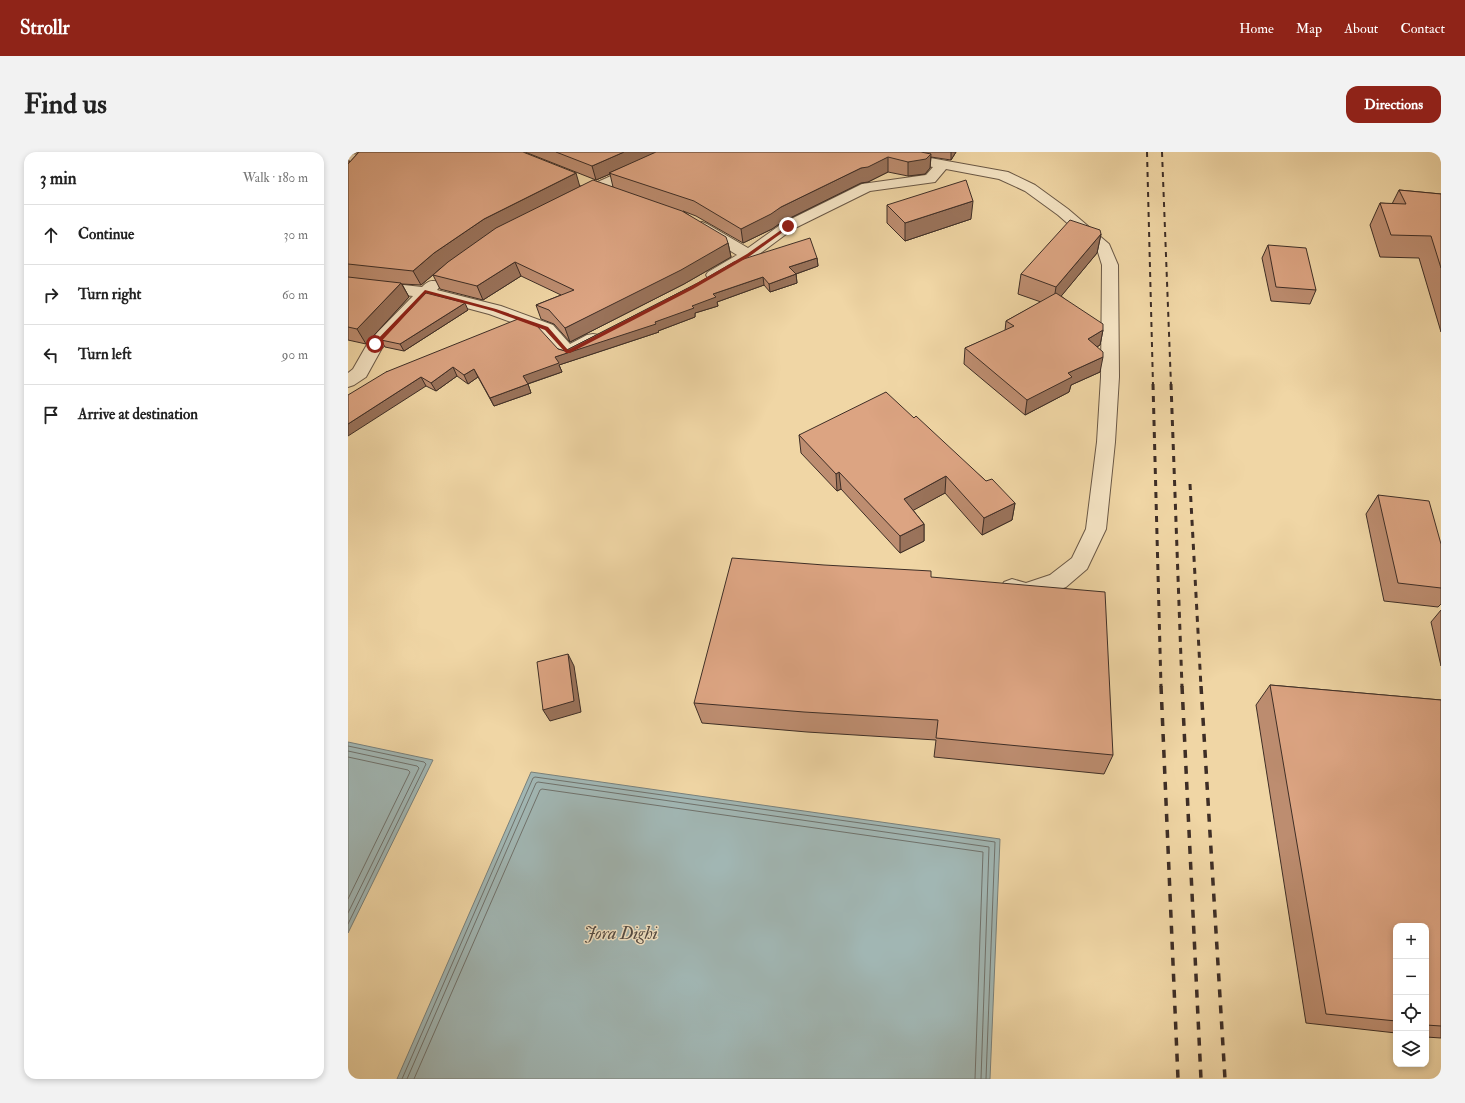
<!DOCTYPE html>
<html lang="en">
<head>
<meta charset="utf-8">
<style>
	:root { --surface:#fff; --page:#f2f2f2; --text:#222; --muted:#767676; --line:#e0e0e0; --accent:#8f2418 }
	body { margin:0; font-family:"IM FELL Double Pica",serif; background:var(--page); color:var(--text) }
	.controls { position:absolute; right:12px; bottom:12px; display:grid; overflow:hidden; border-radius:8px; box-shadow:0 2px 6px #0003 }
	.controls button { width:36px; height:36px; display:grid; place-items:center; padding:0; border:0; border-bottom:1px solid var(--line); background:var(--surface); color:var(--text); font:20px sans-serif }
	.stop { position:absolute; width:12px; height:12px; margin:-9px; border:3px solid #8f2418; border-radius:50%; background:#fff }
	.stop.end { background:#8f2418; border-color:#fff; box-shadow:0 1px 4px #0008 }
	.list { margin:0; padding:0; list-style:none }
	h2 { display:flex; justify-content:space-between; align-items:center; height:52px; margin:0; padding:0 16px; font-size:17px }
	h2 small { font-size:13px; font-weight:400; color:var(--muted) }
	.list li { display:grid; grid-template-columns:26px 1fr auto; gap:12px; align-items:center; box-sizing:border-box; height:60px; padding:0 16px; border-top:1px solid var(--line) }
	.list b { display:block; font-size:15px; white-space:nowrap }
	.list em { font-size:13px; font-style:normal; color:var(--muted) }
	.icon { flex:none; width:22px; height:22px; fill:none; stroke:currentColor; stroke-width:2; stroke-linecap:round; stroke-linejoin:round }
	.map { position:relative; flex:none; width:1093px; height:927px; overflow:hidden; border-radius:12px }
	header { display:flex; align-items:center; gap:24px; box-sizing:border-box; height:56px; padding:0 20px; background:var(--accent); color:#fff }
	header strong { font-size:19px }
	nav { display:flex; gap:22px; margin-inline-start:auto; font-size:14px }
	.intro { display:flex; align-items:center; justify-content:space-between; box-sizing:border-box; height:96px; padding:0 24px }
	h1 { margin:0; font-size:28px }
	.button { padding:10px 18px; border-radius:12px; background:var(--accent); color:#fff; font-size:14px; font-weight:700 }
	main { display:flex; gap:24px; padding:0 24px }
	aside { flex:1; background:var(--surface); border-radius:12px; box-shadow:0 2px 6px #0003 }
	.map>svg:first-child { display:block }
</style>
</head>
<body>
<header>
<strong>Strollr</strong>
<nav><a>Home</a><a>Map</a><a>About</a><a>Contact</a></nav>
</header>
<div class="intro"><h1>Find us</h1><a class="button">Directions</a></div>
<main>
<aside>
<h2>3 min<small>Walk · 180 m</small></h2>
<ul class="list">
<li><svg class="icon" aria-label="ahead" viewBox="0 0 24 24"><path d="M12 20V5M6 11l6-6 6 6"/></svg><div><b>Continue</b></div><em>30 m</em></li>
<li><svg class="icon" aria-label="right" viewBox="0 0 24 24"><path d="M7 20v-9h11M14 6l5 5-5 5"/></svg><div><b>Turn right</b></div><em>60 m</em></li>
<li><svg class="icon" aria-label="left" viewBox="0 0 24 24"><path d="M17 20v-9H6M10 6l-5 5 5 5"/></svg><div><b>Turn left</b></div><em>90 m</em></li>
<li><svg class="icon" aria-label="arrive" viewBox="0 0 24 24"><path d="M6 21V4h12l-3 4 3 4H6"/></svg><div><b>Arrive at destination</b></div></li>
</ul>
</aside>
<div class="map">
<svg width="1093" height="927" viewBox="0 0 1093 927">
	<rect width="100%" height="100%" fill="#f0d6a5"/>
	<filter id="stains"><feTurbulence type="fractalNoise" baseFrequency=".005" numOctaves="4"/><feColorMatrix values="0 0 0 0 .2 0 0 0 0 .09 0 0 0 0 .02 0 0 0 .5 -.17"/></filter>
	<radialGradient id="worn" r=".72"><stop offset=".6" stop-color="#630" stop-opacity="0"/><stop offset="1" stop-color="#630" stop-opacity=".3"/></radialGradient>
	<path fill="#a1b6b3" stroke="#79807b" d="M0 590 85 608 0 781Z
		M183 620 652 687 642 927H49Z"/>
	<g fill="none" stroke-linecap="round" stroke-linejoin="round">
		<path stroke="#70726c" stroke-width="1" d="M0 594 76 610 78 612 0 772
			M0 599 69 614 71 616 0 761
			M0 605 60 618 62 620 0 747
			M54 927 185 626 187 625 647 690 638 927
			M59 927 188 631 190 630 641 695 633 927
			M66 927 192 638 194 637 635 700 627 927"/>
		<defs>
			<path id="minor" d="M316 0H334L332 3 233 48 228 49 223 48 221 45 223 42Z
				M518 0H549L660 20 687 33 720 57 761 92 770 113 771 225 767 290 758 377 739 417 718 435 678 449 656 442 653 436 656 430 664 427 678 431 702 423 724 406 738 377 749 290 753 225 754 113 749 97 710 63 677 39 651 27 598 17 587 30 522 39 445 77 406 106 372 126 366 128 360 126 358 123 360 120 389 103 349 78 346 75 349 72 354 70 359 72 400 96 435 71 514 32 578 23 585 15 525 4 520 3Z
				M0 1 20 5 22 8 5 27 0 28V16L5 10 0 9Z
				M0 127 74 135C80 129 83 128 91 130L93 133 89 138 153 154 205 173 222 192 239 183 245 182 251 183 254 187 251 191 220 206 214 204 193 181 141 162 81 146 34 196 18 225 6 233 0 235V221L5 217 21 189 65 144 0 137Z"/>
		</defs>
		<use href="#minor" stroke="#6a5846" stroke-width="2"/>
		<use href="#minor" fill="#f5e4c4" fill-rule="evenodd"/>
		<path stroke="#3e2e26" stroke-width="2" stroke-dasharray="5 5" stroke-linecap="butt" d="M799 0 805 233
			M814 0 823 233"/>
		<path stroke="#3e2e26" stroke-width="3" stroke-dasharray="6 6" stroke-linecap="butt" d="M805 232 813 535
			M823 232 834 535
			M842 332 853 535"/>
		<path stroke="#3e2e26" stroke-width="3.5" stroke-dasharray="8 8" stroke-linecap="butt" d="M813 534 830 927
			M834 534 853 927
			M853 534 877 927"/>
	</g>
	<path fill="#bd8d70" stroke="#3e2e26" d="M3 0H175L232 34 265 35 262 22 248 28 177 0H608L603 8 583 5 582 16 577 22 560 24 540 20 520 30 513 31 434 70 424 77 395 91 348 64 335 59 380 91 383 105 336 132 222 190 206 172 193 167 188 153 213 143 173 124 135 148 92 137 85 123 98 112 73 133 54 132 61 145 18 192 0 188V7L2 10 10 1Z
		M1051 38 1093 42V180L1071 106 1032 105 1022 73 1032 51 1044 52Z
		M539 53 623 67 557 89 539 71Z
		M753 82 749 101 713 144 755 178 752 193 749 195 752 220 723 233 721 240 677 263 616 212 617 196 657 179 658 169 693 150 670 142 673 122Z
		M920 93 968 138 962 152 923 149 914 106Z
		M469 106 470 114 448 122 449 131 422 140 416 133 369 150 370 154 347 161V165L310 179 311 180 211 213 214 220 180 232 183 241 146 254 130 225 120 232 109 224 88 239 78 234 38 220 210 197 217 199 348 132Z
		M120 158 56 199 37 195 33 188Z
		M566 266 638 329 667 351 664 368 634 383 597 341 565 358 576 372V389L552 401 493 337 489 339 453 301 451 283Z
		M1030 343 1093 392V452L1090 455 1036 449 1018 362Z
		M583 425 765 603 756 622 586 605 588 588 459 580 354 571 346 551Z
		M1093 458V514L1083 470Z
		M922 533 1093 548V886L1078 885V774H1048V881L958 871 908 553Z"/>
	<path fill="#9a735b" stroke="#3e2e26" d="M276 0H311L261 21 262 22 248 28 244 14Z
		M603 0H608L603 8Z
		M583 2 582 16 577 22 560 24V10Z
		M540 5V20L520 30 513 31 434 70 424 77 395 91 393 77 433 55 513 16Z
		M228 21 232 35 142 82 93 116 73 133 65 119 86 101 136 67Z
		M625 49 623 67 557 89V71Z
		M753 82 749 101 705 154 708 135Z
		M380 91 383 105 336 132 222 190 217 176Z
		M469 106 470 114 442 124 441 115Z
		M167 110 173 124 135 148 129 134Z
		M448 122 449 131 422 140 421 132Z
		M415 125 416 133 369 150 370 154 347 161V165L310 179 311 180 211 213 214 220 179 232 175 224 207 205 307 170 344 154 365 142Z
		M53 131 61 145 18 192 9 177Z
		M117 151 120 158 56 199 52 192Z
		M755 178 752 193 736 202 740 187Z
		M755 205 752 220 723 233 721 240 677 263 679 248 720 221Z
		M105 215 109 224 88 239 83 231Z
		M126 217 130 225 120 232 116 223Z
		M73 225 78 234 0 284V272Z
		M180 232 183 241 146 254 142 246Z
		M491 320 493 337 489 339 488 322Z
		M598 324 597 341 555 364 556 347Z
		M667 351 664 368 634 383 636 366Z
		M576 372V389L552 401V384Z
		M220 502 226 514 233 560 202 569 195 558Z"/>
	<path fill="#dca482" stroke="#3e2e26" d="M11 0H175L228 21 136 67 86 101 65 119 0 112V12Z
		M208 0H276L244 14Z
		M308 0H573L583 2 578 7 560 10 540 5 520 15 513 16 433 55 423 62 393 77 346 49 261 21Z
		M245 28 334 59 378 85 380 91 333 118 217 176 201 158 188 153 226 138 167 110 129 134 85 123 100 110 148 76Z
		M618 28 625 49 557 71 539 53Z
		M1051 38 1093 42V116L1083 84 1043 83 1032 51 1058 52Z
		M722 68 752 78 753 82 708 135 673 122Z
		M462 86 469 106 441 115 448 122 421 132 415 125 365 142 368 145 344 154 346 156 307 170 308 172 207 205 211 211 175 224 180 232 142 246 126 217 116 223 105 215 83 231 73 225 0 272V243L38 220 170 167 189 174 210 197 217 199 348 132 386 110Z
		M920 93 958 96 968 138 928 135Z
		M0 125 53 131 9 177 0 175Z
		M78 141 117 151 52 192 33 188Z
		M708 141 755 172V178L740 187 755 200V205L720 221 724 225 679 248 617 196 666 174 658 169Z
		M538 240 566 266 568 264 638 329 644 327 667 351 636 366 598 324 556 347 576 372 552 384 491 320 488 322 451 283Z
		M1030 343 1081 349 1093 392V436L1050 431Z
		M384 406 476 413 583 419V425L757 440 765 603 588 586 590 568 456 560 346 551Z
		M220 502 226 549 195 558 189 510Z
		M922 533 1093 548V874L1078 873V774H1048V869L978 862Z"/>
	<path fill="#8f2418" d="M440 73 442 75 402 104 345 137 222 201H218L197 178 145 159 78 141 29 194 25 192 77 138 148 157 200 175 220 198 342 135 399 102Z"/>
	<g text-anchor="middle" stroke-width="3" stroke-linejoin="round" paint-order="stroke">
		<g font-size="18" font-style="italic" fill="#524942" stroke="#f5e4c4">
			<text x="273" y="787">Jora Dighi</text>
		</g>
	</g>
	<rect width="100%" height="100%" filter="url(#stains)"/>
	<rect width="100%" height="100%" fill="url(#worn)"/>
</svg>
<div class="controls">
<button>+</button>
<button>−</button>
<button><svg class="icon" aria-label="locate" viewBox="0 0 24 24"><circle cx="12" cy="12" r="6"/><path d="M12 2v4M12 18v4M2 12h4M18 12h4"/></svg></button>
<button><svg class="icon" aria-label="layers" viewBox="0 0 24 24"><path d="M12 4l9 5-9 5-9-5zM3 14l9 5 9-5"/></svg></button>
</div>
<div class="stop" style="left:27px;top:192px"></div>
<div class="stop end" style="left:440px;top:74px"></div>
</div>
</main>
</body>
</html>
